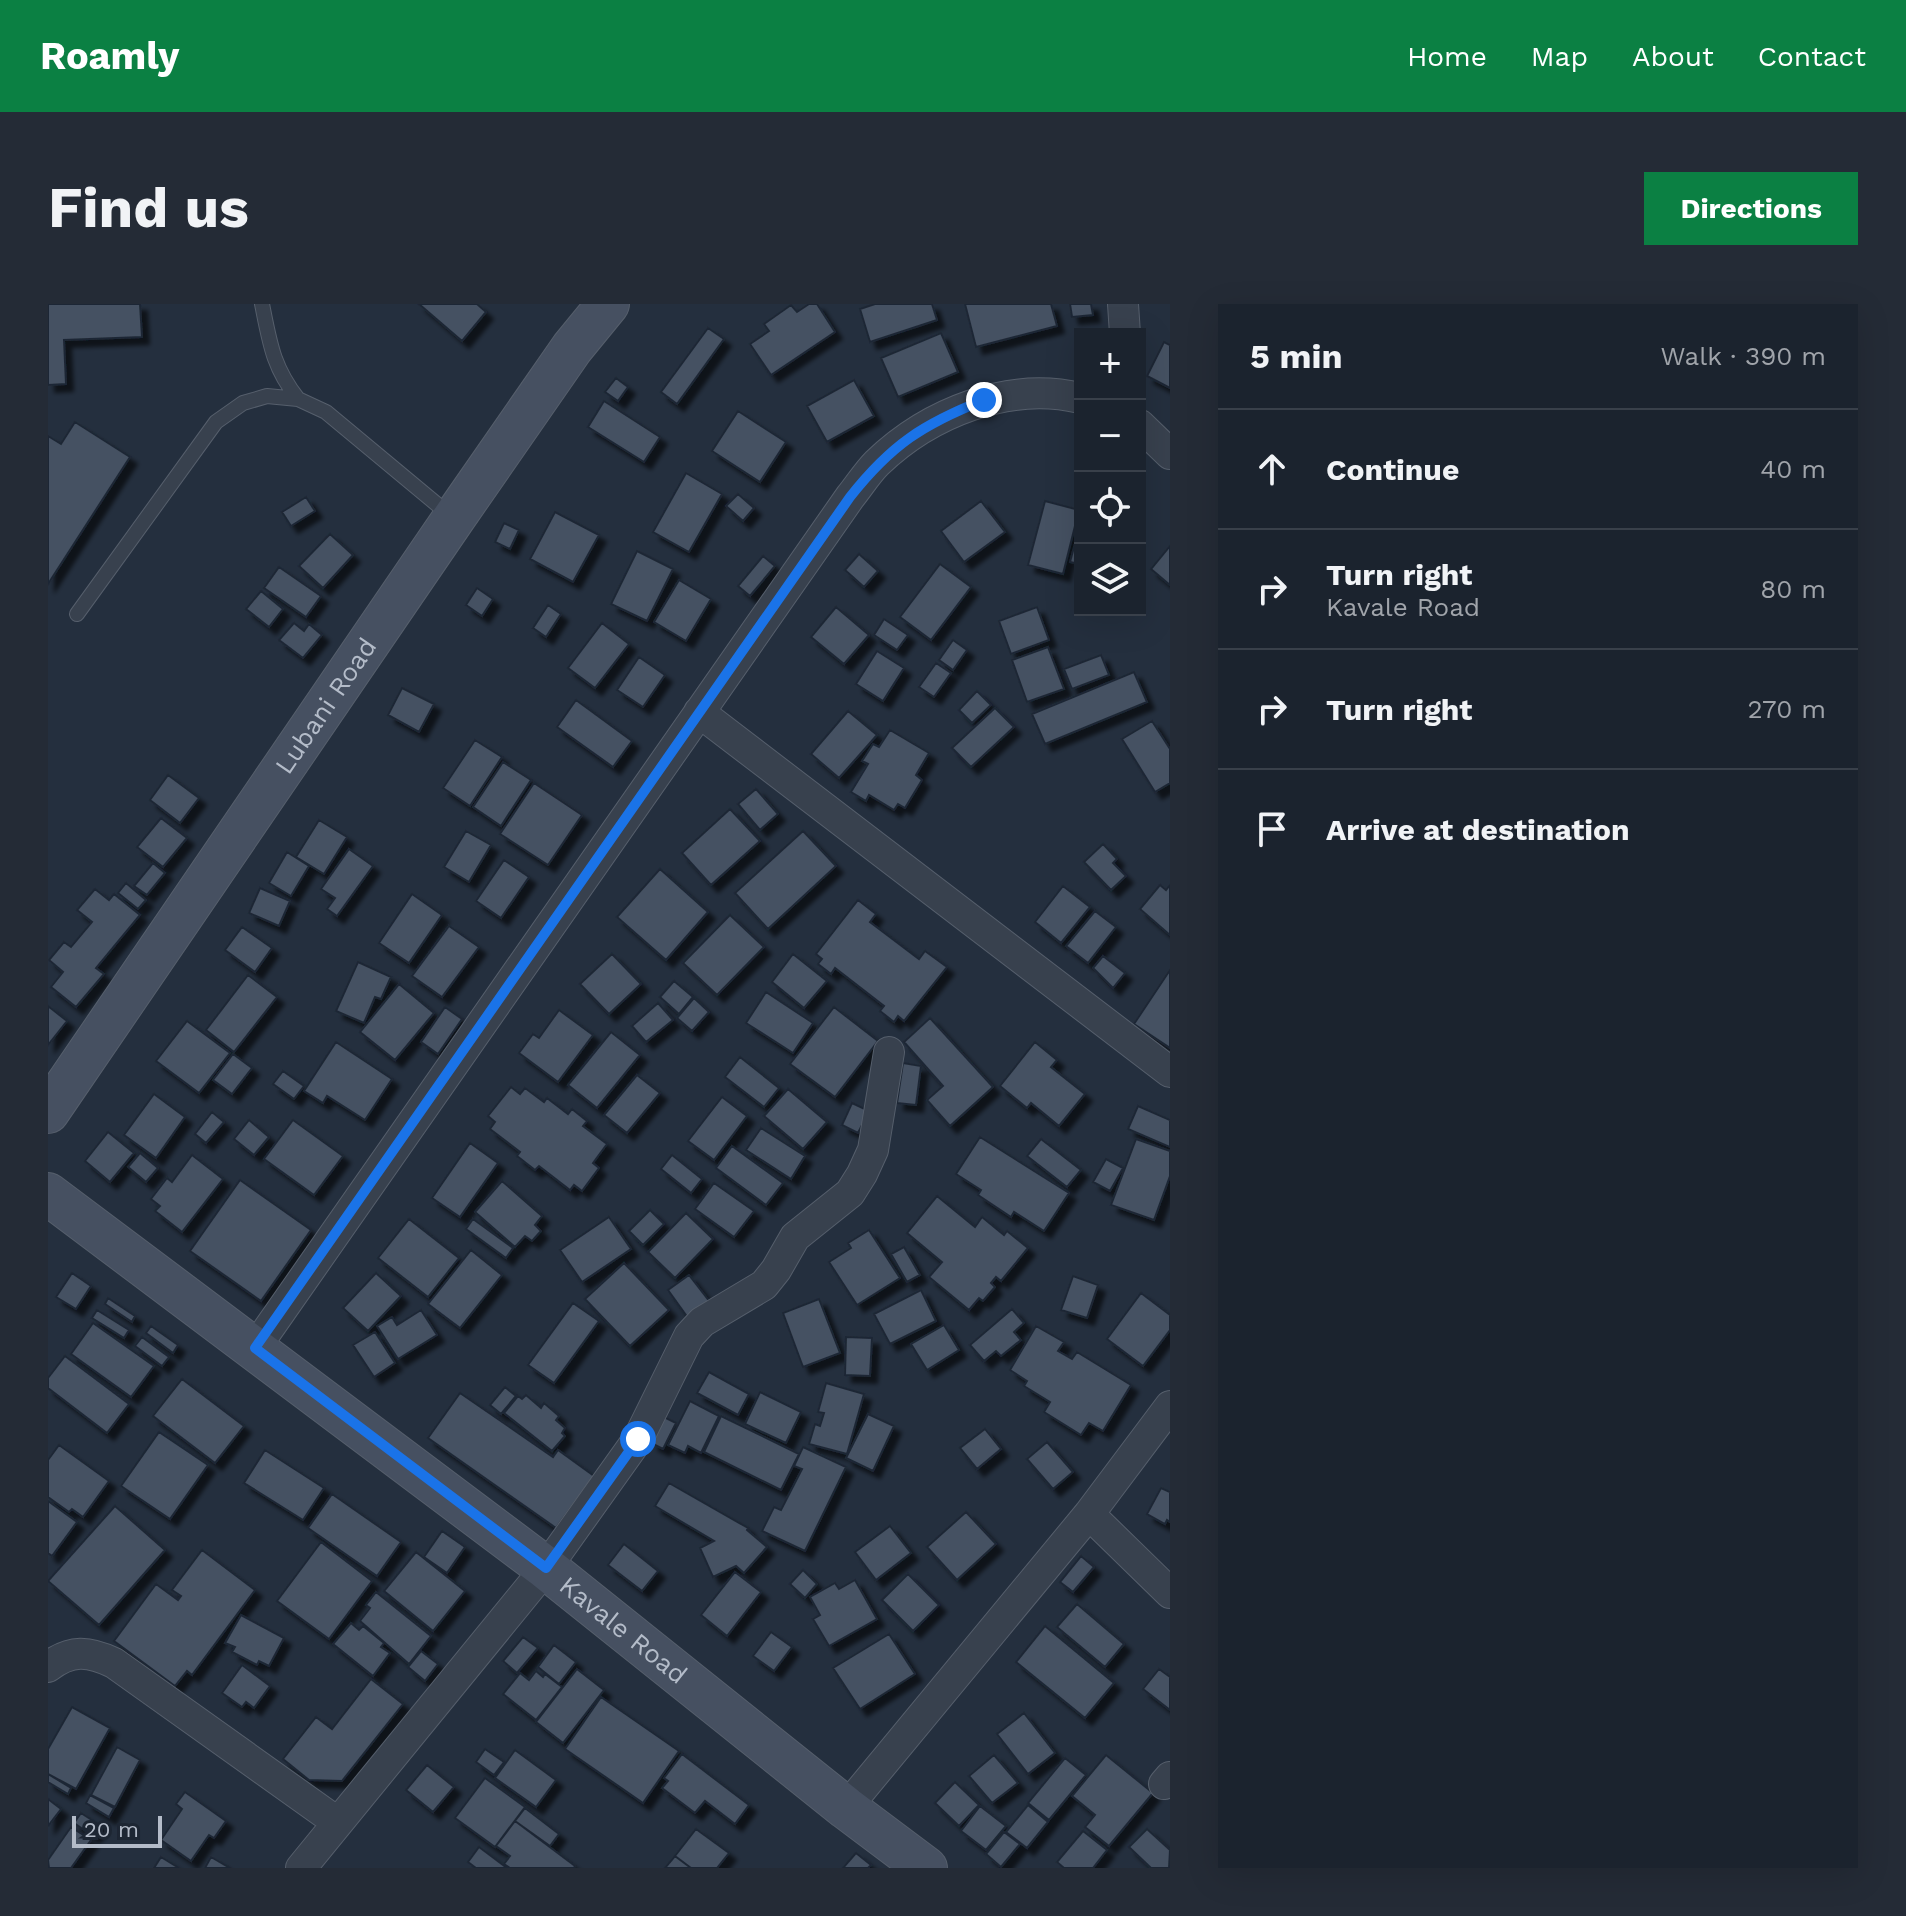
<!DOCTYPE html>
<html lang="en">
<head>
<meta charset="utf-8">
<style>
	:root { --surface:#1b232e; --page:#242b36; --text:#f1f3f6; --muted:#a0a4aa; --line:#39404a; --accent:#0b8043 }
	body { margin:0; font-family:"Work Sans",sans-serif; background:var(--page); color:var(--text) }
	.controls { position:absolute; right:24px; top:24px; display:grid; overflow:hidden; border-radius:0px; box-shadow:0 8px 32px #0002 }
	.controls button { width:72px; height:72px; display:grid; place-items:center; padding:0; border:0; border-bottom:2px solid var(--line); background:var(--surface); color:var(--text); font:40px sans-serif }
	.scale { position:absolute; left:24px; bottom:20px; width:90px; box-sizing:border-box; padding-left:8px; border:4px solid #b4bcc9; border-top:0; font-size:22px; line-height:28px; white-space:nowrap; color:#b4bcc9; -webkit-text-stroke:6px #1d2633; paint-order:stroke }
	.stop { position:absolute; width:24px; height:24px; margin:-18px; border:6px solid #1a73e8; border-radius:50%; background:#fff }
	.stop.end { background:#1a73e8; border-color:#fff; box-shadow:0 2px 8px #0008 }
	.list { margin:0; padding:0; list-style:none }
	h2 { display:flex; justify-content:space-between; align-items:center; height:104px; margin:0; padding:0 32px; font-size:34px }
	h2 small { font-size:26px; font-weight:400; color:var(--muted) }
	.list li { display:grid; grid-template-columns:52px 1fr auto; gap:24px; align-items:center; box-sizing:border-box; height:120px; padding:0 32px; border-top:2px solid var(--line) }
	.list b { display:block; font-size:30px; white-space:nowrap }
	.list p { margin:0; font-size:26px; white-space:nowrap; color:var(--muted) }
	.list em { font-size:26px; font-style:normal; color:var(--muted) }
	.icon { flex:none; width:44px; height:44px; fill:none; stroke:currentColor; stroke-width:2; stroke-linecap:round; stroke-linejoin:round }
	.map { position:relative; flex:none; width:1122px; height:1564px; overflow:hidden; border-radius:0px }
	header { display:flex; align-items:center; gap:48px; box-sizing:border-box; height:112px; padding:0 40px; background:var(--accent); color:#fff }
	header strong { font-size:38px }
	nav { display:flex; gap:44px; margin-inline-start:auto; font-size:28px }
	.intro { display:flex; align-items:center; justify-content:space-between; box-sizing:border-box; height:192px; padding:0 48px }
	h1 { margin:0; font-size:56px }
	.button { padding:20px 36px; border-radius:0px; background:var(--accent); color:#fff; font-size:28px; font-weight:700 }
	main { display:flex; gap:48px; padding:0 48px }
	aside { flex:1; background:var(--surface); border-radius:0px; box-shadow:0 8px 32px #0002 }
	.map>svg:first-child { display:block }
</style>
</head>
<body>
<header>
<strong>Roamly</strong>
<nav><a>Home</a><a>Map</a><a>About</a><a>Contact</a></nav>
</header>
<div class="intro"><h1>Find us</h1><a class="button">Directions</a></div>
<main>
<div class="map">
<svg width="1122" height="1564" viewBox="0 0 1122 1564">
	<defs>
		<filter id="shadow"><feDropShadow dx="7" dy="7" stdDeviation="2" flood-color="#0009"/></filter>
	</defs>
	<rect width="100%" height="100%" fill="#242f3e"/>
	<path fill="#455162" stroke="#1f2835" stroke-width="2" filter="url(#shadow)" d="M0 0H92L94 33 16 36 18 80 0 81Z
		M371 0H429L438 8 414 37Z
		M761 0H769L787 28 723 71 702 40 721 27 716 20 743 1 749 8Z
		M827 0H884L889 16 822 38 812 5Z
		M917 0H1003L1009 22 928 43Z
		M1022 0H1043L1045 11 1024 13Z
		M660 24 676 35 629 100 613 88Z
		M893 29 910 68 850 93 833 54Z
		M1116 38 1122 41V84L1099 72Z
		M568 74 580 83 570 97 557 88Z
		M806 76 826 112 779 138 759 102Z
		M556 97 612 133 596 158 540 123Z
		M690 107 738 138 712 178 664 147Z
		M27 118 82 153 0 280V132L13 140Z
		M638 169 674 190 641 248 605 228Z
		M690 190 706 204 695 217 678 202Z
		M258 193 267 207 243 222 234 208Z
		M933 197 957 228 916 258 893 227Z
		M997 197 1031 206 1015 270 980 261Z
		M507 208 551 231 525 278 482 255Z
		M456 219 471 226 462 245 447 238Z
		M282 230 305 251 275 284 251 262Z
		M1029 232H1032V260L1022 258Z
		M1122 242V281L1103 265Z
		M589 247 625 265 599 317 563 300Z
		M811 250 830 267 816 283 797 266Z
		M715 252 727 262 702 292 690 282Z
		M892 260 923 283 883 336 852 313Z
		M231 263 273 292 258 313 216 284Z
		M631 276 663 295 638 337 606 318Z
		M429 284 445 295 434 312 418 301Z
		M213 287 235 305 221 323 198 305Z
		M500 301 513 310 498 333 485 324Z
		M788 303 821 331 796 360 763 333Z
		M989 303 1001 336 963 350 951 317Z
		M836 315 860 331 849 346 826 331Z
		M246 319 256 327 261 320 274 331 255 354 231 336Z
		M554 319 581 340 547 384 520 364Z
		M905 336 919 346 905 366 891 356Z
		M1000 343 1016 385 979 398 964 356Z
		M829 347 856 364 835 397 808 380Z
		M1053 351 1061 371 1024 385 1016 365Z
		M591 353 617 371 595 403 569 386Z
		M888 359 903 369 886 393 871 383Z
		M1086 368 1099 398 997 440 984 410Z
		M354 384 386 400 371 428 340 411Z
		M929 387 943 401 924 419 911 406Z
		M528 396 584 437 565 463 509 423Z
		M947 404 966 423 923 463 904 444Z
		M800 407 829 431 791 474 763 450Z
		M1104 417 1122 445V479L1107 488 1074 435Z
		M842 426 881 449 868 471 874 476 857 504 850 500 846 506 821 491 818 497 803 488 820 460 814 457 825 440 831 443Z
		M427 436 454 453 422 502 395 484Z
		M455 458 483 476 453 522 425 503Z
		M120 471 151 494 132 519 102 496Z
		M486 479 534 511 500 561 452 530Z
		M708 485 730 510 712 526 690 500Z
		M682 505 712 537 663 581 634 549Z
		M113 514 139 534 115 563 89 543Z
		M271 516 299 533 276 570 248 553Z
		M418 527 443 541 421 578 396 563Z
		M755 527 788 562 720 625 687 589Z
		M1055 540 1069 555 1065 559 1078 572 1063 586 1036 558Z
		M301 545 325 562 289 612 279 605 287 594 273 585Z
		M239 548 261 562 243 592 221 579Z
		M456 556 481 573 453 614 428 597Z
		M105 559 117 569 99 591 86 582Z
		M612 565 660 608 618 656 569 613Z
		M78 579 98 596 90 605 70 589Z
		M1112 581 1118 586 1122 581V631L1092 605Z
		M1015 582 1042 603 1013 639 987 618Z
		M212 584 242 597 231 622 201 609Z
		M47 585 61 596 66 590 92 611 48 664 56 670 28 703 3 683 15 668 1 656 16 638 23 643 44 618 29 606Z
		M364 590 394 611 361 659 331 639Z
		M810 596 828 610 822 618 871 655 877 647 899 663 856 717 850 712 846 718 832 707 836 702 787 664 783 670 770 660 774 655 768 650Z
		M1047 607 1068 623 1040 659 1018 642Z
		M682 611 716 643 669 691 635 659Z
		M401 622 431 643 394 693 364 672Z
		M194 623 224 644 207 668 177 646Z
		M564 650 593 680 561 710 532 680Z
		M745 650 779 677 756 704 724 678Z
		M1055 652 1077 669 1065 684 1045 664Z
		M310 658 343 673 333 695 327 693 316 719 288 707Z
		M1122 666V744L1086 720Z
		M200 671 229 693 186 748 158 726Z
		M626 677 645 693 631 710 612 693Z
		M351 680 386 709 347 756 312 728Z
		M718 688 765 719 745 749 698 719Z
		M646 694 661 708 644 727 629 714Z
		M610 699 625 716 598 738 584 722Z
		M0 702 19 717 0 741Z
		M397 703 414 715 390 750 373 738Z
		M786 703 830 737 787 793 742 760Z
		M511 706 545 731 510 778 471 749 485 730 491 734Z
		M882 714 945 783 902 822 879 796 895 782 856 738Z
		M139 717 182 749 151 789 108 757Z
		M563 728 592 751 549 804 520 781Z
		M288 738 344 775 317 816 279 792 275 799 256 787Z
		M987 738 1009 756 1003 763 1037 790 1011 822 983 799 979 804 952 782Z
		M185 750 204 764 184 790 165 776Z
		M692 753 731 784 716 803 677 773Z
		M855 759 873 762 868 801 849 799Z
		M235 767 256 782 246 795 225 780Z
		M589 771 612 789 579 829 556 811Z
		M463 783 472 790 477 784 496 798 499 794 520 810 524 805 539 817 535 822 559 840 545 859 551 864 534 887 526 881 522 886 491 862 487 866 469 852 472 848 442 825 447 818 440 812Z
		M740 785 779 818 755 845 716 812Z
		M106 790 137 813 108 854 76 831Z
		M674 793 699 812 666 856 640 837Z
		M804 799 821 807 810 829 794 821Z
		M1090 802 1122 816V843L1080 825Z
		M164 808 176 818 158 839 147 830Z
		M201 816 221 833 206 851 186 835Z
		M245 816 295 852 266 891 216 855Z
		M713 824 757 852 743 875 698 846Z
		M60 828 86 849 62 878 37 857Z
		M932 833 1021 889 996 927 966 908 963 913 930 891 933 886 908 870Z
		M993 835 1033 866 1019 883 979 852Z
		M1088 835 1122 847V872L1106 916 1063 901Z
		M422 839 450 859 412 913 384 894Z
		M684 842 735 879 718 901 668 864Z
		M92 849 110 864 98 878 80 863Z
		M144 851 175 875 134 928 107 907 112 902 103 895 119 874 124 878Z
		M624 851 654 875 643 889 613 865Z
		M1058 855 1075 864 1062 887 1045 878Z
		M192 876 263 926 213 997 142 947Z
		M454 877 494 912 487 921 493 927 484 937 477 932 467 943 427 908Z
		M666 879 706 907 686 933 647 905Z
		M889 892 927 923 934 913 956 931 959 927 980 944 953 977 948 973 943 979 947 983 935 997 931 994 921 1006 881 973 894 958 859 929Z
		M602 906 616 920 595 941 581 927Z
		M638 909 665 935 627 974 600 948Z
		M561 913 583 945 534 978 512 946Z
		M361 915 411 954 380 993 330 954Z
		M425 915 465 944 458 954 418 925Z
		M821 926 852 974 809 1001 781 958 803 944 800 939Z
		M856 943 872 971 859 978 843 950Z
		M423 946 454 971 412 1024 380 1000Z
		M576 959 621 1006 582 1042 537 995Z
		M24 969 43 982 28 1005 8 993Z
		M328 969 353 992 320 1027 295 1004Z
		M641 971 665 1002 643 1018 620 986Z
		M1025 972 1050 981 1039 1014 1013 1006Z
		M873 986 888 1017 842 1040 826 1010Z
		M1093 989 1122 1011V1026L1095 1062 1059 1035Z
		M60 994 87 1012 84 1018 57 1000Z
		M771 995 792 1049 755 1063 735 1009Z
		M525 999 551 1017 506 1079 480 1061Z
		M964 1005 976 1019 966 1028 973 1036 953 1052 948 1047 936 1057 922 1041Z
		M49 1006 81 1026 76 1034 44 1014Z
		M373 1006 389 1031 350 1055 329 1022 344 1013 349 1021Z
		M45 1019 106 1062 83 1093 23 1050Z
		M896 1021 911 1046 879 1066 863 1040Z
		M103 1022 130 1041 125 1049 98 1029Z
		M988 1022 1016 1038 1010 1047 1024 1055 1029 1048 1083 1081 1055 1127 1041 1119 1033 1131 996 1108 1002 1098 976 1082 979 1077 962 1066Z
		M327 1028 347 1059 326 1073 305 1041Z
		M94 1033 121 1053 114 1062 87 1042Z
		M798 1033 824 1034 822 1072 797 1071Z
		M17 1052 81 1100 59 1129 0 1084V1074Z
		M661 1068 701 1090 690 1111 649 1089Z
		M134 1075 196 1122 167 1159 105 1112Z
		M778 1079 816 1090 799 1150 761 1140 767 1120 772 1122 776 1109 770 1108Z
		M457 1083 468 1092 453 1110 442 1101Z
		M712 1088 753 1108 738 1139 697 1120Z
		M412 1089 505 1153 510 1146 546 1172 508 1224 380 1134Z
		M478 1091 493 1104 496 1099 511 1112 508 1116 517 1124 514 1129 517 1132 504 1147 456 1109 470 1092 474 1095Z
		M642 1097 671 1112 653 1149 640 1142 637 1149 620 1141Z
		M820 1110 846 1122 825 1167 798 1154Z
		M673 1112 751 1150 733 1186 656 1148Z
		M616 1113 628 1119 615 1145 603 1139Z
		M937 1125 953 1145 929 1165 912 1144Z
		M111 1128 160 1161 122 1215 73 1182Z
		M999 1138 1025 1168 1005 1185 979 1155Z
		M11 1141 61 1177 35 1213 24 1205 21 1208 0 1193V1156Z
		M755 1143 798 1163 757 1247 714 1227 726 1203 733 1206 754 1165 746 1162Z
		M217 1146 276 1184 255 1216 196 1179Z
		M621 1179 700 1224 699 1226 719 1243 696 1269 688 1262 665 1273 652 1244 666 1237 607 1202Z
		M1113 1184 1122 1188V1218L1119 1216 1117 1220 1099 1210Z
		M284 1190 353 1238 329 1272 260 1224Z
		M0 1197 29 1218 4 1252 0 1249Z
		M67 1202 117 1246 51 1321 0 1277Z
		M918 1208 948 1240 909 1276 879 1243Z
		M842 1222 863 1249 828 1276 807 1248Z
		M394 1227 417 1243 399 1269 376 1253Z
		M273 1238 324 1277 281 1335 229 1297Z
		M576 1240 610 1267 594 1287 560 1261Z
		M154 1246 207 1286 144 1371 139 1367 127 1382 66 1337 108 1280 130 1296 133 1292 124 1286Z
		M368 1248 417 1287 385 1327 336 1287Z
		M1033 1252 1046 1263 1025 1288 1012 1278Z
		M755 1266 769 1280 757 1294 742 1280Z
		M687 1268 713 1288 679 1332 653 1311Z
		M860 1270 891 1301 865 1327 834 1296Z
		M807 1276 829 1315 781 1342 765 1315 772 1311 762 1293 787 1279 791 1285Z
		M328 1288 383 1332 361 1360 312 1317 322 1304 318 1301Z
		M1029 1300 1076 1340 1057 1363 1009 1323Z
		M193 1311 236 1334 221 1362 211 1357 209 1361 184 1348 187 1343 177 1339Z
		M303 1319 311 1326 315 1322 336 1339 333 1343 342 1349 325 1372 285 1340Z
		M997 1322 1066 1379 1037 1414 968 1358Z
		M723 1328 744 1343 726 1367 705 1352Z
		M841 1330 867 1370 812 1405 785 1364Z
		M475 1333 490 1344 469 1369 455 1357Z
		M506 1341 528 1358 511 1380 490 1363Z
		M373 1347 390 1360 377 1377 360 1363Z
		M194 1361 222 1382 206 1404 198 1398 194 1403 174 1389Z
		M529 1365 556 1386 515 1439 488 1418Z
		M1111 1365 1122 1373V1406L1095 1385Z
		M488 1367 495 1373 497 1370 514 1383 488 1416 455 1390 472 1369 481 1376Z
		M323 1375 355 1400 294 1477 261 1476 235 1455 268 1413 284 1425Z
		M553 1393 631 1447 595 1499 517 1445Z
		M24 1403 62 1424 28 1485 0 1470V1445Z
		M976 1409 1007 1449 980 1470 949 1430Z
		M69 1443 92 1456 67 1503 43 1491Z
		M437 1445 456 1458 446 1471 428 1458Z
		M467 1446 508 1476 488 1503 447 1474Z
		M634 1450 701 1501 687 1520 657 1497 647 1509 614 1484 620 1477 616 1474Z
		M946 1451 970 1479 944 1499 921 1472Z
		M1058 1451 1105 1489 1061 1542 1037 1523 1047 1511 1024 1492Z
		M1017 1454 1038 1471 1001 1516 980 1499Z
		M379 1461 406 1483 385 1508 358 1486Z
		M0 1470 23 1484 20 1490 0 1478Z
		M437 1474 477 1503 447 1543 407 1514Z
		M907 1478 931 1501 911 1522 887 1499Z
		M137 1488 178 1517 166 1534 161 1531 143 1557 113 1536 134 1505 128 1500Z
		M42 1491 66 1504 61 1513 38 1499Z
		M0 1495 13 1505 0 1522Z
		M980 1501 1000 1518 979 1544 958 1528Z
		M932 1502 958 1522 938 1546 913 1527Z
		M477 1504 511 1530 502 1542 467 1517Z
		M33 1509 53 1522 45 1532 26 1519Z
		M467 1517 527 1562 526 1564H462L456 1560 462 1552 448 1542Z
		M23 1523 43 1536 23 1564H1L0 1556Z
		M648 1525 681 1549 669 1564H643L627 1552Z
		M1099 1525 1122 1546 1121 1564H1103L1081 1543Z
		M1035 1527 1059 1546 1045 1564H1016L1009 1558Z
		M956 1528 972 1540 953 1563 938 1550Z
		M431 1543 459 1564H428L420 1558Z
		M808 1549 823 1561 820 1564H795Z
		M627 1552 643 1564H617Z
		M113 1553 131 1564H106Z
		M163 1553 182 1564H157Z"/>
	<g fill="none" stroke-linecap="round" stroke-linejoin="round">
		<defs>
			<path id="lane" d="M214 0C222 40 225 63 250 95
				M29 310 168 118 195 99 219 92 250 95 278 108 403 212"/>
			<path id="street" d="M1075 0 1077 30
				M1092 121 1122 150
				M651 408 1122 768
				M207 1044 802 193C811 182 819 169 829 159 881 109 960 77 1032 94
				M1041 1210 1122 1289
				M0 1363C23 1345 41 1347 66 1359L289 1518
				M1116 1480 1122 1473
				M798 1504 1041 1210 1122 1102
				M253 1564 498 1264 590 1135 641 1032 654 1018 716 981 728 966 747 933 802 889 814 870 825 846 841 748"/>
			<g id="secondary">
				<path id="s1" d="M0 808 406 214 524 44 560 0"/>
				<path id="s2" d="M0 890 498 1264 798 1504 878 1564"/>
			</g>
		</defs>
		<use href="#lane" stroke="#565f6c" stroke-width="16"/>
		<use href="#street" stroke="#565f6c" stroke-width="32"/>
		<use href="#secondary" stroke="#565f6c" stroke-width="44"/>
		<use href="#lane" stroke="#38414e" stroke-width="14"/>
		<use href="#street" stroke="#38414e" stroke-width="30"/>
		<use href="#secondary" stroke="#465061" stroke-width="42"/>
	</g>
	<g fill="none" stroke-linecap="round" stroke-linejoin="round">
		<path stroke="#1a73e8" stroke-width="10" d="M590 1135 498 1264 207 1044 802 193C843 141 875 120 936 96"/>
	</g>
	<g text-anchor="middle" stroke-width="6" stroke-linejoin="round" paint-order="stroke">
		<g font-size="26" fill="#b4bcc9" stroke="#1d2633">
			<text dy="9" stroke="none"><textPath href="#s1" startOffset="492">Lubani Road</textPath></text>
			<text dy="9" stroke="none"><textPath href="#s2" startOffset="722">Kavale Road</textPath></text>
		</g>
	</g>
</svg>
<div class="controls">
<button>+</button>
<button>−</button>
<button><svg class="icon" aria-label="locate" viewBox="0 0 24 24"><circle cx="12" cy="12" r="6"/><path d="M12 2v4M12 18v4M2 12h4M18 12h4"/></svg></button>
<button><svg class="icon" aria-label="layers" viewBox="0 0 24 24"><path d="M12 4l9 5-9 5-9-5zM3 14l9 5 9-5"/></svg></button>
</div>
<div class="scale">20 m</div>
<div class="stop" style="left:590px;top:1135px"></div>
<div class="stop end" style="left:936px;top:96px"></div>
</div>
<aside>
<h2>5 min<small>Walk · 390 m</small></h2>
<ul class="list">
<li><svg class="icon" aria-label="ahead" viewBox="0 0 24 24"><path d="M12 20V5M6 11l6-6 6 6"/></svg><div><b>Continue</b></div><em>40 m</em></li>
<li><svg class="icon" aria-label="right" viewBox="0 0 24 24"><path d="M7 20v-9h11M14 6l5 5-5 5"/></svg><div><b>Turn right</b><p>Kavale Road</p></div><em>80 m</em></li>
<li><svg class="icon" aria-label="right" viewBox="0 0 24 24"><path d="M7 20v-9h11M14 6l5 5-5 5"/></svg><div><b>Turn right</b></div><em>270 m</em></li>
<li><svg class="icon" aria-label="arrive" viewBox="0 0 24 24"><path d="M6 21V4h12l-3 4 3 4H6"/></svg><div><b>Arrive at destination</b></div></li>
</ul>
</aside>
</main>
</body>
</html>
